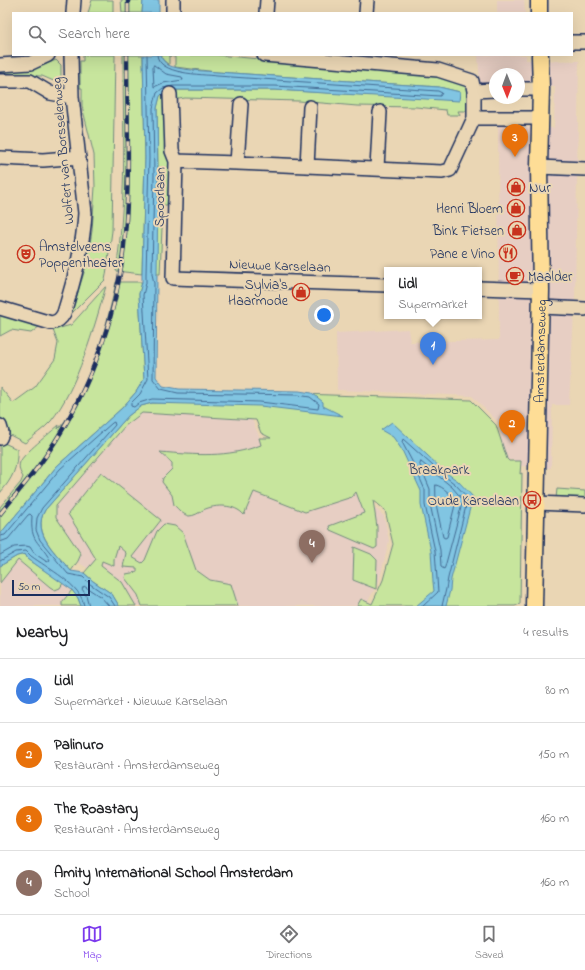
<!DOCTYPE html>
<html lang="en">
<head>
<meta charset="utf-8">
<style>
	:root { --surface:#fff; --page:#f2f2f2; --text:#202124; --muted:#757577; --line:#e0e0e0; --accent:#7c3aed }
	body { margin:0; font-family:"Indie Flower",sans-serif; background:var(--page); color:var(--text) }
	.compass { position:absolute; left:489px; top:68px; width:36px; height:36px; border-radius:50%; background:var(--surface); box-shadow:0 4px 16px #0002; rotate:179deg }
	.scale { position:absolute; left:12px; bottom:10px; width:78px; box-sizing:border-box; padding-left:4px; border:2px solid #1b2f5e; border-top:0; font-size:11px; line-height:14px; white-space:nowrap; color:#1b2f5e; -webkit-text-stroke:3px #ead6b4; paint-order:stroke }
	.you { position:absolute; left:324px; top:315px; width:14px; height:14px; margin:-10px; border:3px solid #fff; border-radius:50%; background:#1a73e8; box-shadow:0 0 0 6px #1a73e833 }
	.badge { display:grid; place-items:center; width:26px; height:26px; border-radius:50%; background:var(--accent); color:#fff; font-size:13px; font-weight:700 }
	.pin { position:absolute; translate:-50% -33px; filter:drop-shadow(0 1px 2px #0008) }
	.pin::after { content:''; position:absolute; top:21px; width:14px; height:12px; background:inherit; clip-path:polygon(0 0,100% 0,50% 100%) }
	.popup { position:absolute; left:384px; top:267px; width:98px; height:52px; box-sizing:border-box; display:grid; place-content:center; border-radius:0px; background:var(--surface); filter:drop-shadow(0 1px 3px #0005); font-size:13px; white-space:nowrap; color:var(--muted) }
	.popup b { font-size:15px; color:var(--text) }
	.popup::after { content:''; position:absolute; left:50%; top:100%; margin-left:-8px; border:8px solid transparent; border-top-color:var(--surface) }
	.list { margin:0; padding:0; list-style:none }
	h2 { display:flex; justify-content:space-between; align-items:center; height:52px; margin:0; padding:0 16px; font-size:17px }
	h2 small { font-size:13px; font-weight:400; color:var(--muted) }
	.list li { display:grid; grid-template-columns:26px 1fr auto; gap:12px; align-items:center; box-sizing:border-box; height:64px; padding:0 16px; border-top:1px solid var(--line) }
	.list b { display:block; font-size:15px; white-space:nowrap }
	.list p { margin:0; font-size:13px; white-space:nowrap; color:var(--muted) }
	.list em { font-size:13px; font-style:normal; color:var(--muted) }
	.icon { flex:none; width:22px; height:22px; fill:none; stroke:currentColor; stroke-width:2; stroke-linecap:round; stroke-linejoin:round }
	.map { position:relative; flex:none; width:585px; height:606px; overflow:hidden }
	.search { position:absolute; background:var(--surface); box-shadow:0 4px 16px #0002; left:12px; right:12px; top:12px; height:44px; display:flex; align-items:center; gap:10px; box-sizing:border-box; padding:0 14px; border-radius:0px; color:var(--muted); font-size:15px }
	.sheet { height:308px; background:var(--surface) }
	nav { display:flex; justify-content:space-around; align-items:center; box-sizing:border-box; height:56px; border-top:1px solid var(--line); background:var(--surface); font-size:11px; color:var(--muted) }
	nav a { display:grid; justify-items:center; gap:2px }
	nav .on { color:var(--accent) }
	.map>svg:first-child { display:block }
</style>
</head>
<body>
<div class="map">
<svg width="585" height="606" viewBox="0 0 585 606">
	<rect width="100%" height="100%" fill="#ead6b4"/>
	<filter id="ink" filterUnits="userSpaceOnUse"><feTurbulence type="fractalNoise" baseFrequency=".025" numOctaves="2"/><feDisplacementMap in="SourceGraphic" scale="8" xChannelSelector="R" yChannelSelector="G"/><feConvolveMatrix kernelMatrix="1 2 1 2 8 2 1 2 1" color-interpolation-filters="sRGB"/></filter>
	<g filter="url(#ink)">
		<path fill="#e7cec3" d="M497 0H524L525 13H497Z
			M478 55H526V60L579 61 575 295 569 405H552L551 468 521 466 512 460H502L500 424 472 396 337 390 336 333 408 329 410 342 499 340 498 126 554 128 555 86H519V74H495V86H480Z
			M150 391 241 395 260 438 342 480 384 516 389 541 379 582 365 606H126L94 572 48 544 34 522Z
			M19 552 80 597 81 606H0V567Z"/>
		<path fill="#c7e59d" stroke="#718a7e" d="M92 0H113V13H88Z
			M121 0H143L142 13H122Z
			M83 55H115L112 231 106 275 105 280 71 314 87 263 92 231 95 187 94 155 82 106V88H80V61H83Z
			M123 55H143L145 158 142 274 116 271C127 199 123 127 123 55Z
			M160 55H217L447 77 468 86 469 111H458L460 115H447L446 110 416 107 357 106 299 101 185 98 167 101 164 151 170 163 167 205H163L160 274H156L158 175 157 108 160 96 165 91 173 90H275L458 100 460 92 439 87 217 72 175 67V57L169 56V65L162 59Z
			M56 60 61 65V79L60 82H56L42 76 0 75V68L33 67 44 65Z
			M116 282H142L139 294 144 379 136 392 122 408 57 466 0 534V507L21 482 23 477C20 472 18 468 20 462 24 453 50 433 59 425L58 429C68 419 74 406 80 393 98 358 108 321 116 282Z
			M106 286C94 328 78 387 51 421 44 429 33 436 25 443L8 434 0 416V387L13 403 35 387 55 359 58 343 53 330 71 325Z
			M0 315 40 326 31 333 11 330 0 336Z
			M246 392 471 400 496 425 507 459 509 461H521L520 474 522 473 520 604 515 606H357L361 599 372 604 383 580 393 544 385 510 373 500 377 527V547L374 549 330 530 329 526 364 513 356 492 352 497 305 512 254 492 244 515C235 504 216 504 203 510 199 513 194 516 189 516 183 515 178 509 174 505L172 495 162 482 163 478 172 469V463L160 452C196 455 227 458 261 445L259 438H271L261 433 256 420 142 413 125 426 56 506V517L81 554 78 561 71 571C57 554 31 533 45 510L128 416 141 406 152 403H168Z
			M2 442 17 449C18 468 12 479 0 493V445Z
			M101 472 161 520 132 557 142 563 145 560 157 531 164 524 175 526 183 533 196 570 210 580 231 584 238 606H142L138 595 125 578 126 574 137 572V568L123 567 126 553 118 546 114 559V566L102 561 101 566 122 582 136 606H119L112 594 93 581 84 573 96 559 68 514Z
			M557 489 585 491V500L556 498Z
			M354 547 371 554 377 560 376 589 353 580Z
			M25 554 28 559 63 583 60 588 55 590 50 587 18 560 0 583V566L17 556Z
			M72 590 78 598 81 606H62V602Z"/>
		<path fill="#81c5e2" stroke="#5889ad" d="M143 0H159V13H142Z
			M143 55H160C162 59 165 63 168 65 177 70 206 71 217 72L439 87 460 92 459 101 275 90H173L165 91 160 96 157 108 158 175 156 377 163 386 179 389 299 391 312 393 323 402V406L343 416 260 406 152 403 141 406 128 416 45 510C31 534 57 554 71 571L84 573 93 581 112 594 119 606H81L78 598 72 590 28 559 25 554 17 556 0 566V534L57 466 122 408 136 392 144 379 139 294 142 282V274L145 158Z
			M392 422 445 472 458 481 473 497 451 579 450 590 446 606H416L434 591 433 582 431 551 421 505V491L402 450 393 437 381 430Z"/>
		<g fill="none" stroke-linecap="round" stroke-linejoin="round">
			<path stroke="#446b93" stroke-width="1" d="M147 55 149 158 146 274V283L143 295 148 379 140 394 131 403V406L134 407 139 403 152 399 260 402 318 409 319 404 310 397 298 395 178 393 161 389 153 379 154 283 152 274 154 175 153 108 157 93 163 88 173 86H275L440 96 442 93 438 91 217 76C201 74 159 75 157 55
				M154 65 166 74 182 77 183 80 163 83 154 87 153 67Z
				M421 462 452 487 463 500 445 567 444 569 441 567 440 550 430 504V489L420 465Z
				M436 485C444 487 451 495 456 501L447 537 445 538 443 537 436 504Z
				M0 536 5 535 60 469 112 423 114 422 115 425 42 508 37 518 36 530 40 540 68 574 83 577 90 584 109 597 115 606
				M0 542 8 539 28 515 30 514 32 516C30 543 39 540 50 560L47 562 34 553 30 547 26 546 14 547 0 555
				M0 561 16 552 26 551 31 556C47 568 82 585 84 606
				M89 606 86 595 82 589 84 586 101 597 109 606
				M423 606 438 592 435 551 425 505V490L415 467 402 442 403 439 443 475 455 484 468 498 448 578 446 589 442 606"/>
			<defs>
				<path id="minor" d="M173 0V13
					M73 13 74 0
					M266 13 267 0
					M366 13 367 0
					M572 42H585
					M0 65 31 63 48 55
					M0 81H30L50 93 72 97
					M519 89H541
					M474 91 495 90
					M170 94 172 151 176 161 173 278 387 285
					M474 118H540
					M0 158 43 160 79 157
					M176 161 237 163 442 172 450 170 474 118V91L472 81 438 70 264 55
					M237 163 241 104
					M307 166 310 107
					M539 167 585 169
					M377 168 380 112
					M479 288 541 290
					M541 307 585 309
					M0 308 51 323C58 322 61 319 64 313 74 280 83 248 85 213L72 97 71 55
					M0 426 2 433 0 438
					M536 503 585 505"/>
				<g id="major">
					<path d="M539 0V13"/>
					<path id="s1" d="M534 606 541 290 539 167 541 89 540 55"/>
				</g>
			</defs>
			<use href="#minor" stroke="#1b2f5e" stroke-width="16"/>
			<use href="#major" stroke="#1b2f5e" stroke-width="19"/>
			<use href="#minor" stroke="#ead6b4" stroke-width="13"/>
			<use href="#major" stroke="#fedd96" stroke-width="16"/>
			<defs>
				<path id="rail" d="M128 13V0
					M0 514C16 494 33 475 47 454 91 389 119 312 125 234 130 175 127 114 127 55"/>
			</defs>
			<use href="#rail" stroke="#1b2f5e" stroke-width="4.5"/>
			<use href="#rail" stroke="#ead6b4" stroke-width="3" stroke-dasharray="9" stroke-linecap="butt"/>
		</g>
	</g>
	<defs>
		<symbol id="shop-ring" viewBox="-11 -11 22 22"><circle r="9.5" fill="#ead6b4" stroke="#c8321e" stroke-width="1.5"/><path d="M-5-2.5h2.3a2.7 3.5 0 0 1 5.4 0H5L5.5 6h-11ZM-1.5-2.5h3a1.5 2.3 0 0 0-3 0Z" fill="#c8321e"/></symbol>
		<symbol id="restaurant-ring" viewBox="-11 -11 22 22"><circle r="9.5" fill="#ead6b4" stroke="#c8321e" stroke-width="1.5"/><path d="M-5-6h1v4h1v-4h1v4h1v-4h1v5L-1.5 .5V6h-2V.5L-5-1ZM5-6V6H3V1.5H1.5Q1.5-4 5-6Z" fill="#c8321e"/></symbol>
		<symbol id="theatre-ring" viewBox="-11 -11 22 22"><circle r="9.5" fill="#ead6b4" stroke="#c8321e" stroke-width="1.5"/><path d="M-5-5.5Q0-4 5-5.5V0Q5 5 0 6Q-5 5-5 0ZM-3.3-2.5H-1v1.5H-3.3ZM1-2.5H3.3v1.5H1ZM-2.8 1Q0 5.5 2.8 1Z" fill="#c8321e"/></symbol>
		<symbol id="cafe-ring" viewBox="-11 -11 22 22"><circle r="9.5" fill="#ead6b4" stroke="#c8321e" stroke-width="1.5"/><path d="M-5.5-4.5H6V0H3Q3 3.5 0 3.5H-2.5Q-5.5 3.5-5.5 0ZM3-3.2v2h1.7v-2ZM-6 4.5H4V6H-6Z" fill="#c8321e"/></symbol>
		<symbol id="bus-ring" viewBox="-11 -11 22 22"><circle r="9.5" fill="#ead6b4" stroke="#c8321e" stroke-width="1.5"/><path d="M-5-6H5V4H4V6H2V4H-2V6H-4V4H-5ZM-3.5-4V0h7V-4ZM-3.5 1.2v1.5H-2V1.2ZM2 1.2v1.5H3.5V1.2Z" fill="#c8321e"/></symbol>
	</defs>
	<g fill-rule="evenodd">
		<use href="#shop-ring" x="506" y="177" width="20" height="20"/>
		<use href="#shop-ring" x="506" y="198" width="20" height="20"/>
		<use href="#shop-ring" x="507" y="220" width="20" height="20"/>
		<use href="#restaurant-ring" x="498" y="243" width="20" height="20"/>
		<use href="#theatre-ring" x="16" y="244" width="20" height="20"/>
		<use href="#cafe-ring" x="505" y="266" width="20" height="20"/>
		<use href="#shop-ring" x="291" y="282" width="20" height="20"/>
		<use href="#bus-ring" x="522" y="490" width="20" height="20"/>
	</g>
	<g text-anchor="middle" stroke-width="4" stroke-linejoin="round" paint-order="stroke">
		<g font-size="14" fill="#1b2f5e" stroke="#ead6b4">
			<text transform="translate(62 151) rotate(-95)" y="5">Wolfert van Borsselenweg</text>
			<text transform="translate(159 197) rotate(-89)" y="5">Spoorlaan</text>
			<text transform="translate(280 265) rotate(2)" y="5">Nieuwe Karselaan</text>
			<text dy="5" stroke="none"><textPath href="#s1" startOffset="255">Amsterdamseweg</textPath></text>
		</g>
		<g font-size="14" fill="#1b2f5e" stroke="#ead6b4" text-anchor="end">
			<text x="529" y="192" text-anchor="start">Nur</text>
			<text x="503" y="213">Henri Bloem</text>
			<text x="504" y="235">Bink Fietsen</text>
			<text x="39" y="251" text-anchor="start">Amstelveens<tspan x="39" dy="16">Poppentheater</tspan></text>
			<text x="495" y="258">Pane e Vino</text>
			<text x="528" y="281" text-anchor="start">Maalder</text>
			<text x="288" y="289">Sylvia's<tspan x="288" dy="16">Haarmode</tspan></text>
			<text x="519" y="505">Oude Karselaan</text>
		</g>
		<g font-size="14" fill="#2c4164" stroke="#ead6b4">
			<text x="439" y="474">Braakpark</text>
		</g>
	</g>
</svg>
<svg class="compass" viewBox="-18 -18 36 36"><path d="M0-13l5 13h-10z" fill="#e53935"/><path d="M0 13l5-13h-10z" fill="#757577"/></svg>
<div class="scale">50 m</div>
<div class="you"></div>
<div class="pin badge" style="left:433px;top:365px;background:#3f7fe0">1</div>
<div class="popup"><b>Lidl</b>Supermarket</div>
<div class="pin badge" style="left:512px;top:443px;background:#e8710a">2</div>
<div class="pin badge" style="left:515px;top:157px;background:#e8710a">3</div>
<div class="pin badge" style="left:312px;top:563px;background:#8d6e63">4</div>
<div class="search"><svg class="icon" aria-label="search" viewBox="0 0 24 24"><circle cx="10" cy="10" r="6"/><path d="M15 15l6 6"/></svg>Search here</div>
</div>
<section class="sheet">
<h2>Nearby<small>4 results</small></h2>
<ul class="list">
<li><span class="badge" style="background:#3f7fe0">1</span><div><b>Lidl</b><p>Supermarket · Nieuwe Karselaan</p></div><em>80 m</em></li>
<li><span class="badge" style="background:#e8710a">2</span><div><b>Palinuro</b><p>Restaurant · Amsterdamseweg</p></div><em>150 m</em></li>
<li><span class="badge" style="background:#e8710a">3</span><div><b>The Roastary</b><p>Restaurant · Amsterdamseweg</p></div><em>160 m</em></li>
<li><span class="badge" style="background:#8d6e63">4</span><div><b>Amity International School Amsterdam</b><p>School</p></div><em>160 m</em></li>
</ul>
</section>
<nav>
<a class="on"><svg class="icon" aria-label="map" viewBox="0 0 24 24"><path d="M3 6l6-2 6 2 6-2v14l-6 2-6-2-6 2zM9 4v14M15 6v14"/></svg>Map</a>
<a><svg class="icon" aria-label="directions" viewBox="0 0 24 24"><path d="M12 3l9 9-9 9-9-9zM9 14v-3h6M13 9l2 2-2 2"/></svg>Directions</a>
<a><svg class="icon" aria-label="saved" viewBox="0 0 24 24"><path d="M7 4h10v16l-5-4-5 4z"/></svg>Saved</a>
</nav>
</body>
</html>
